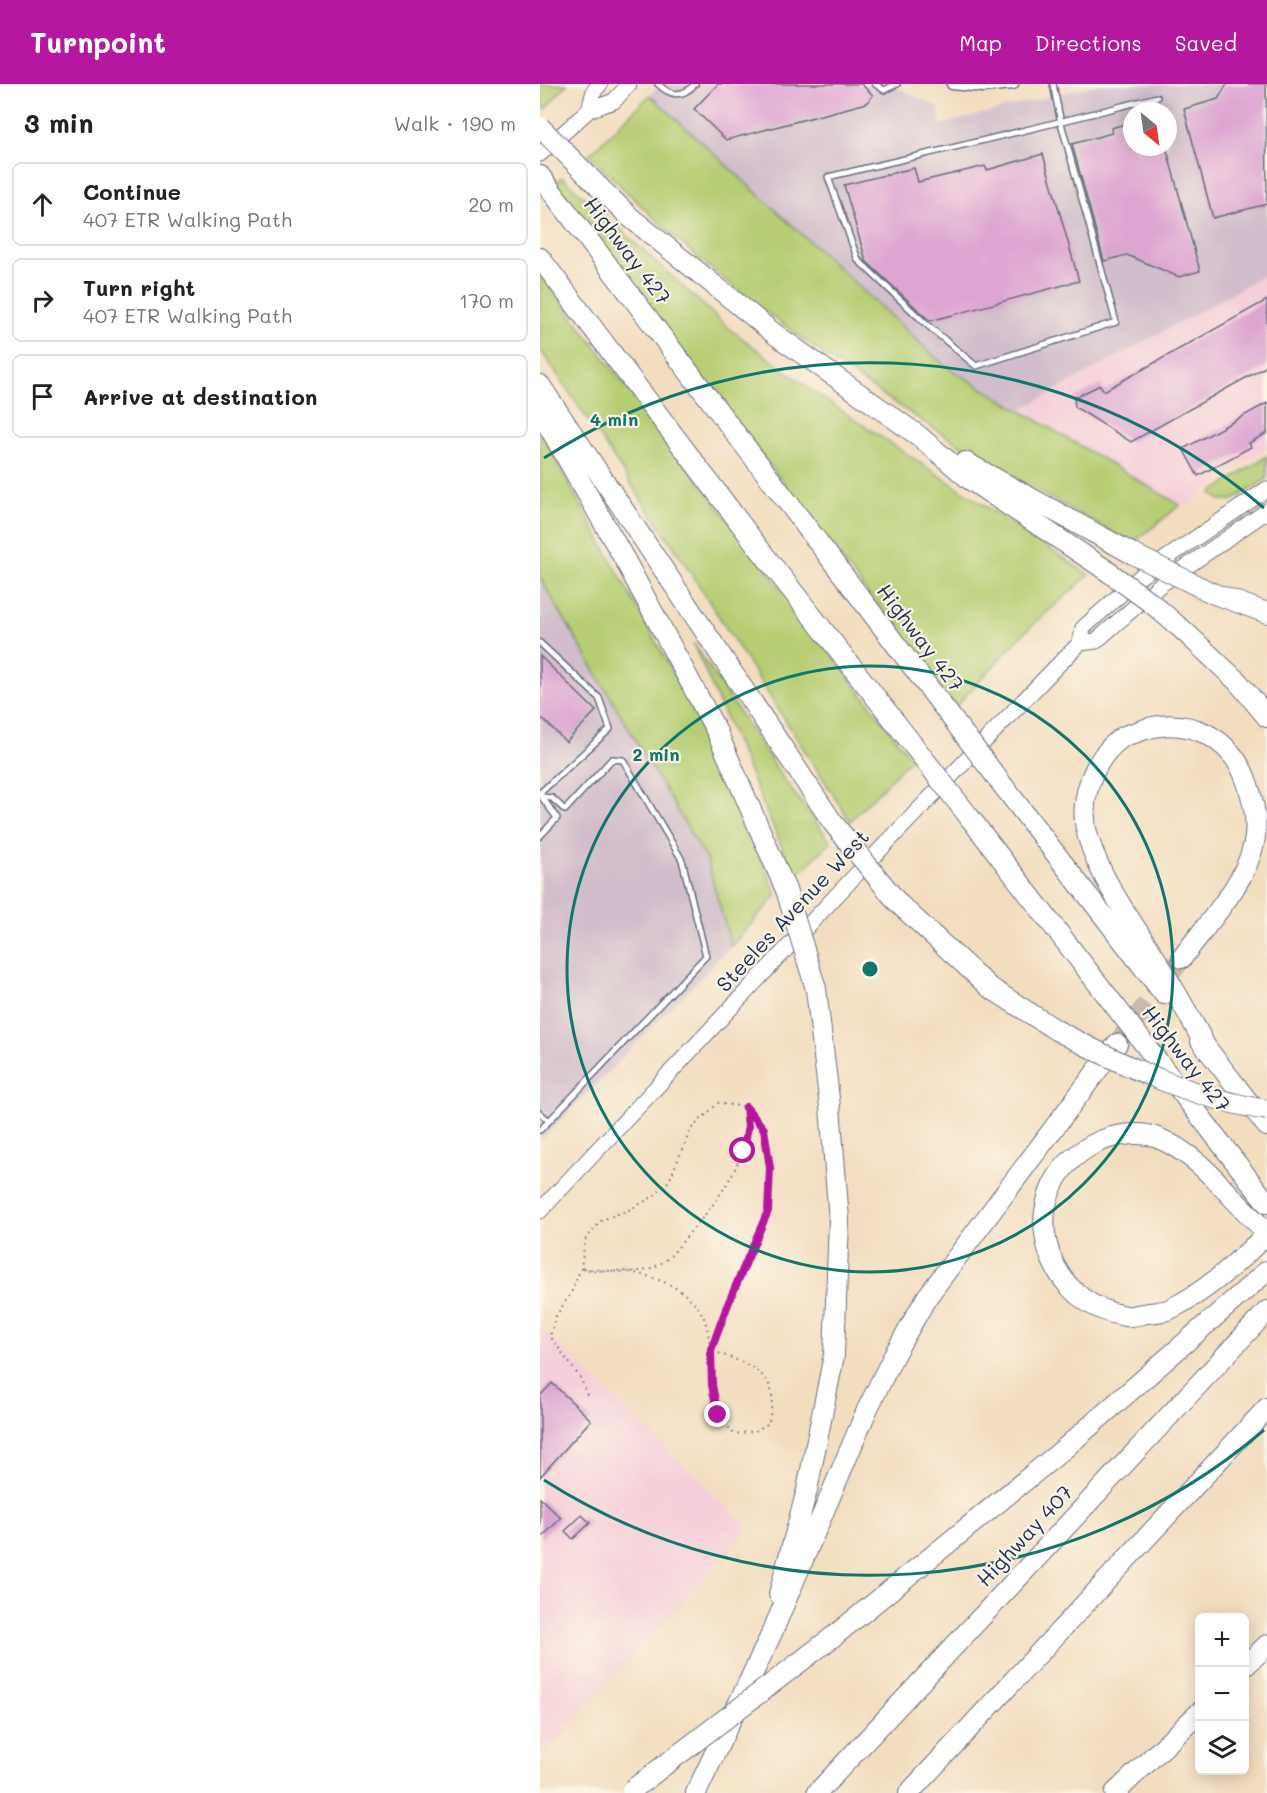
<!DOCTYPE html>
<html lang="en">
<head>
<meta charset="utf-8">
<style>
	:root { --surface:#fff; --page:#f6f6f6; --text:#222; --muted:#767676; --line:#e0e0e0; --accent:#b5179e }
	body { margin:0; font-family:Mali,sans-serif; background:var(--page); color:var(--text) }
	.controls { position:absolute; right:18px; bottom:18px; display:grid; overflow:hidden; border-radius:9px; box-shadow:0 3px 15px #0003 }
	.controls button { width:54px; height:54px; display:grid; place-items:center; padding:0; border:0; border-bottom:2px solid var(--line); background:var(--surface); color:var(--text); font:30px sans-serif }
	.compass { position:absolute; left:583px; top:18px; width:54px; height:54px; border-radius:50%; background:var(--surface); box-shadow:0 3px 15px #0003; rotate:151deg }
	.stop { position:absolute; width:18px; height:18px; margin:-14px; border:4px solid #b5179e; border-radius:50%; background:#fff }
	.stop.end { background:#b5179e; border-color:#fff; box-shadow:0 2px 6px #0008 }
	.list { margin:0; padding:0; list-style:none }
	h2 { display:flex; justify-content:space-between; align-items:center; height:78px; margin:0; padding:0 24px; font-size:26px }
	h2 small { font-size:20px; font-weight:400; color:var(--muted) }
	.list li { display:grid; grid-template-columns:39px 1fr auto; gap:18px; align-items:center; box-sizing:border-box; height:84px; margin:0 12px 12px; padding:0 12px; border:2px solid var(--line); border-radius:9px }
	.list b { display:block; font-size:22px; white-space:nowrap }
	.list p { margin:0; font-size:20px; white-space:nowrap; color:var(--muted) }
	.list em { font-size:20px; font-style:normal; color:var(--muted) }
	.icon { flex:none; width:33px; height:33px; fill:none; stroke:currentColor; stroke-width:2; stroke-linecap:round; stroke-linejoin:round }
	.map { position:relative; flex:none; width:727px; height:1709px; overflow:hidden }
	header { display:flex; align-items:center; gap:36px; box-sizing:border-box; height:84px; padding:0 30px; background:var(--accent); color:#fff }
	header strong { font-size:28px }
	nav { display:flex; gap:33px; margin-inline-start:auto; font-size:21px }
	main { display:flex }
	aside { flex:1; background:var(--surface) }
	.map>svg:first-child { display:block }
</style>
</head>
<body>
<header>
<strong>Turnpoint</strong>
<nav><a>Map</a><a>Directions</a><a>Saved</a></nav>
</header>
<main>
<aside>
<h2>3 min<small>Walk · 190 m</small></h2>
<ul class="list">
<li><svg class="icon" aria-label="ahead" viewBox="0 0 24 24"><path d="M12 20V5M6 11l6-6 6 6"/></svg><div><b>Continue</b><p>407 ETR Walking Path</p></div><em>20 m</em></li>
<li><svg class="icon" aria-label="right" viewBox="0 0 24 24"><path d="M7 20v-9h11M14 6l5 5-5 5"/></svg><div><b>Turn right</b><p>407 ETR Walking Path</p></div><em>170 m</em></li>
<li><svg class="icon" aria-label="arrive" viewBox="0 0 24 24"><path d="M6 21V4h12l-3 4 3 4H6"/></svg><div><b>Arrive at destination</b></div></li>
</ul>
</aside>
<div class="map">
<svg width="727" height="1709" viewBox="0 0 727 1709">
	<rect width="100%" height="100%" fill="#fcf5e5"/>
	<filter id="ink" filterUnits="userSpaceOnUse"><feTurbulence type="fractalNoise" baseFrequency=".0167" numOctaves="2"/><feDisplacementMap in="SourceGraphic" scale="12" xChannelSelector="R" yChannelSelector="G"/><feConvolveMatrix kernelMatrix="1 2 1 2 8 2 1 2 1" color-interpolation-filters="sRGB"/></filter>
	<filter id="wash" filterUnits="userSpaceOnUse"><feTurbulence type="fractalNoise" baseFrequency=".008" numOctaves="4" result="noise"/><feDisplacementMap in="SourceGraphic" scale="24" xChannelSelector="R" yChannelSelector="G"/><feGaussianBlur stdDeviation="1.35" result="paint"/><feColorMatrix in="noise" values="0 0 0 0 0 0 0 0 0 0 0 0 0 0 0 0 0 1.4 0 .05"/><feComposite in="paint" operator="in"/></filter>
	<g filter="url(#wash)">
		<rect width="100%" height="100%" fill="#f3ddbf"/>
		<path fill="#f5cfd9" d="M727 190V365L686 390 645 424 480 326Z
			M0 1246 10 1252 209 1444 0 1674Z"/>
		<path fill="#d1bdcb" fill-rule="evenodd" d="M121 0H350L399 24 400 41 559 0H727V190L480 326 405 282 110 11ZM592 27H628V63H592Z
			M0 494 167 777 191 862 0 1058Z"/>
		<path fill="#b6ce73" stroke="#687e68" stroke-width="1.5" d="M0 0H27L5 25 0 20Z
			M110 11 405 282 640 421 593 459C443 381 300 289 169 183 127 148 88 109 49 71Z
			M22 93 191 246 275 309 549 491 485 548 415 623 14 100Z
			M0 190 371 674 310 737 142 475 0 265Z
			M0 347 170 656 237 811 191 862 167 777 0 494Z
			M727 372V395L693 416H680L671 409Z
			M153 559 247 700 291 758 255 793Z"/>
		<g id="blocks">
			<path fill="#dda5d2" d="M178 0H321L333 11 327 19 186 56 154 25Z
				M687 0H726L727 120 673 134 644 25 678 15Z
				M592 38V63H626L660 187 639 193 587 171 564 177 532 60 572 49 571 44Z
				M503 70 539 197 390 237 326 177 304 101 374 84 378 98 445 82 447 86Z
				M727 216V282L591 358 535 323 534 314 560 301 564 307Z
				M727 319V349L709 359 711 363 658 392 643 365Z
				M0 572 56 627 26 658 0 632Z
				M12 1299 51 1336 0 1393V1312Z
				M0 1414 21 1434 0 1455Z
				M42 1431 50 1439 33 1455 25 1447Z"/>
		</g>
	</g>
	<g filter="url(#ink)">
		<use href="#blocks" fill-opacity="0" stroke="#676c80" stroke-width="1.5"/>
		<g fill="none" stroke-linecap="round" stroke-linejoin="round">
			<path stroke="#c8baac" stroke-width="20" stroke-dasharray="20 10" stroke-linecap="butt" d="M577 960 642 874"/>
			<defs>
				<path id="lane" d="M118 0C130 12 142 14 155 0
					M335 0 344 6 357 0
					M513 0 521 39 576 238 436 282 386 240 318 176 288 93C398 67 508 42 617 13
					M0 559 59 614 70 645 0 709
					M0 752 17 734 1 712
					M0 1029 9 1037 166 872 142 776 83 676 72 675 25 726 12 714 3 713
					M0 1046 9 1037"/>
				<path id="street" d="M412 0 443 3 473 0"/>
				<path id="secondary" d="M49 26 54 7 60 0
					M0 70 49 26 74 17 89 0
					M540 559 543 544 602 491 727 405
					M0 1127 312 795 515 584 540 559 556 557 620 501 727 427"/>
				<path id="highway" d="M0 92 401 620
					M58 102 91 134 236 251 379 352 429 395 563 484
					M0 174 218 463 366 652
					M0 301 293 739
					M0 327 86 478 177 648 246 806
					M425 378 591 469
					M672 509 727 529
					M645 548 698 598 727 633
					M464 703 624 910
					M430 734 727 1119
					M358 819 449 903 516 946
					M642 874C667 839 705 801 714 759 718 738 714 720 708 701 693 652 644 629 597 648 592 650 584 651 580 655 551 677 538 719 548 753 561 796 589 834 614 872 633 903 651 934 668 967
					M661 957 727 1042
					M727 1148C691 1117 664 1073 618 1054 599 1046 570 1051 552 1061 472 1105 499 1219 586 1232 592 1233 602 1230 608 1229 615 1228 624 1228 630 1225 668 1207 697 1178 727 1150
					M239 1510 267 1406 294 1271 299 1136 290 1023 276 905
					M294 1552 525 1364 727 1187
					M704 1583 727 1561
					M156 1709 231 1551 327 1326 355 1269 387 1213 577 960
					M277 1709 727 1227
					M369 1709 727 1324
					M575 1709 660 1628"/>
			</defs>
			<use href="#lane" stroke="#676c80" stroke-width="8"/>
			<use href="#street" stroke="#676c80" stroke-width="13"/>
			<use href="#secondary" stroke="#676c80" stroke-width="17"/>
			<use href="#highway" stroke="#676c80" stroke-width="22"/>
			<path stroke="#676c80" stroke-width="2" stroke-dasharray="1.5 4.5" stroke-linecap="butt" d="M47 1311 41 1295 10 1252 16 1232 31 1209 41 1184 45 1156 62 1136 91 1125 114 1112 129 1097 151 1045 178 1019 206 1023 224 1045 230 1084 228 1127 188 1220 171 1266 172 1301 178 1331 194 1350 215 1347 229 1339C230 1329 234 1315 231 1306 225 1282 191 1275 171 1266 169 1256 168 1244 164 1234 152 1205 111 1190 82 1187 67 1186 55 1188 41 1184 63 1186 93 1192 114 1183 129 1177 137 1164 147 1152 179 1115 212 1075 206 1023"/>
			<use href="#lane" stroke="#fff" stroke-width="5"/>
			<use href="#street" stroke="#fff" stroke-width="10"/>
			<use href="#secondary" stroke="#fff" stroke-width="15"/>
			<use href="#highway" stroke="#fff" stroke-width="20"/>
			<defs>
				<path id="highway-bridge" d="M0 43 58 102
					M591 469 672 509
					M563 484 610 518 645 548
					M401 620 464 703
					M366 652 430 734
					M293 739 358 819
					M246 806 276 905
					M516 946C582 981 652 1014 727 1026
					M92 1706 294 1552"/>
			</defs>
			<use href="#highway-bridge" stroke="#676c80" stroke-width="22" stroke-linecap="butt"/>
			<use href="#highway-bridge" stroke="#fff" stroke-width="20"/>
		</g>
	</g>
	<g fill="none" stroke-linecap="round" stroke-linejoin="round" filter="url(#ink)">
		<path stroke="#b5179e" stroke-width="8" d="M178 1331 172 1301 171 1266 188 1220 228 1127 230 1084 224 1045 206 1023 208 1043 203 1067"/>
	</g>
	<g fill="none" stroke="#0f766e" stroke-width="3">
		<circle cx="330" cy="885" r="303"/>
		<path d="M724 1346A606 606 0 0 1 4 1396M4 374A606 606 0 0 1 724 424"/>
	</g>
	<g text-anchor="middle" stroke-width="4.5" stroke-linejoin="round" paint-order="stroke">
		<g font-size="21" fill="#1b2f5e" stroke="#fcf5e5">
			<text transform="translate(87 167) rotate(53)" y="7">Highway 427</text>
			<text transform="translate(380 554) rotate(53)" y="7">Highway 427</text>
			<text transform="translate(253 827) rotate(-47)" y="7">Steeles Avenue West</text>
			<text transform="translate(646 975) rotate(52)" y="7">Highway 427</text>
			<text transform="translate(485 1452) rotate(-47)" y="7">Highway 407</text>
		</g>
	</g>
	<circle cx="330" cy="885" r="9" fill="#0f766e" stroke="#fcf5e5" stroke-width="3"/>
	<g font-size="18" text-anchor="middle" font-weight="bold" fill="#0f766e" stroke="#fcf5e5" stroke-width="4.5" stroke-linejoin="round" paint-order="stroke">
		<text x="74" y="342">4 min</text>
		<text x="116" y="677">2 min</text>
	</g>
</svg>
<div class="controls">
<button>+</button>
<button>−</button>
<button><svg class="icon" aria-label="layers" viewBox="0 0 24 24"><path d="M12 4l9 5-9 5-9-5zM3 14l9 5 9-5"/></svg></button>
</div>
<svg class="compass" viewBox="-18 -18 36 36"><path d="M0-13l5 13h-10z" fill="#e53935"/><path d="M0 13l5-13h-10z" fill="#767676"/></svg>
<div class="stop" style="left:203px;top:1067px"></div>
<div class="stop end" style="left:178px;top:1331px"></div>
</div>
</main>
</body>
</html>
